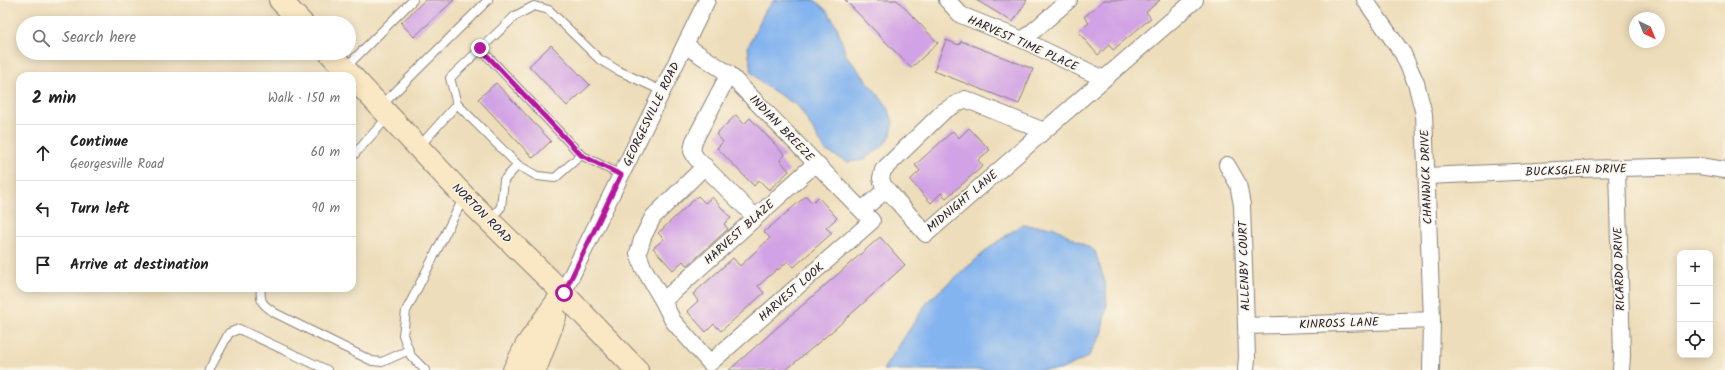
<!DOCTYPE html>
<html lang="en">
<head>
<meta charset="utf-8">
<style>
	:root { --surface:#fff; --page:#f2f2f2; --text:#222; --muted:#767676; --line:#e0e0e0 }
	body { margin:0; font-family:Kalam,sans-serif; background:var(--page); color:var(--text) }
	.controls { position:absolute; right:12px; bottom:12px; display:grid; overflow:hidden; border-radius:8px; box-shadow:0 2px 10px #0003 }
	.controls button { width:36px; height:36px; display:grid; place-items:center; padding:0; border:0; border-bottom:1px solid var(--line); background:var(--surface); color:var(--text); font:20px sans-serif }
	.compass { position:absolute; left:1629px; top:12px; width:36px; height:36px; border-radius:50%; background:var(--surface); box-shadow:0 2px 10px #0003; rotate:137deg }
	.stop { position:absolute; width:12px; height:12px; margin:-9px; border:3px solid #b5179e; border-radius:50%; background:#fff }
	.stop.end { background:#b5179e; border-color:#fff; box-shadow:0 1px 4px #0008 }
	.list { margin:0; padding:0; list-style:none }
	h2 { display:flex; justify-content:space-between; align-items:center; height:52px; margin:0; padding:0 16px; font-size:17px }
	h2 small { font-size:13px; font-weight:400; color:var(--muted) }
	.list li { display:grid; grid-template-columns:26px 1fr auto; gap:12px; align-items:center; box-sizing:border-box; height:56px; padding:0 16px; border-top:1px solid var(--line) }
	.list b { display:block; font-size:15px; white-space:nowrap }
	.list p { margin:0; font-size:13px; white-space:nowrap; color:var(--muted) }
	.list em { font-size:13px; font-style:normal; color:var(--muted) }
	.icon { flex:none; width:22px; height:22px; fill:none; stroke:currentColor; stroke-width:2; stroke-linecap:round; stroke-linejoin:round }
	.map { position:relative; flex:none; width:1725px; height:370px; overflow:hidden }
	.search { position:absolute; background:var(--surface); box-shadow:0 2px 10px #0003; left:16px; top:16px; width:340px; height:44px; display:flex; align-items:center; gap:10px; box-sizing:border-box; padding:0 14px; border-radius:22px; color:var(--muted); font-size:15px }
	.panel { position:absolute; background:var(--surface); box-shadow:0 2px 10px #0003; left:16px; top:72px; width:340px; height:220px; border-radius:12px }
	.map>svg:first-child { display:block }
</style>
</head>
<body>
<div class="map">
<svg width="1725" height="370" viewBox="0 0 1725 370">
	<rect width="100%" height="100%" fill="#fcf5e5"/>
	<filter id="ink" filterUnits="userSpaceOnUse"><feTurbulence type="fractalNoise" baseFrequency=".025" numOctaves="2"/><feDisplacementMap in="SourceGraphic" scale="8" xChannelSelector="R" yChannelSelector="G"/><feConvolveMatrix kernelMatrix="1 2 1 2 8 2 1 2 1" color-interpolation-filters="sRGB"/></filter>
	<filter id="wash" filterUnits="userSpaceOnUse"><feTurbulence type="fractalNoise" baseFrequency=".012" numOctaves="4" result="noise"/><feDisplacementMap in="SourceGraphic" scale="16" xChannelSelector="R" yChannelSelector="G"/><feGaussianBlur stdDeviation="0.9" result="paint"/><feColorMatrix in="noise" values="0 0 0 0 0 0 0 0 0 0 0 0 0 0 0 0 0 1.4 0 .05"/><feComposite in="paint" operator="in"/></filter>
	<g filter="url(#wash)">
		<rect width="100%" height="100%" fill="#edddba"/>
		<path fill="#83b4ef" stroke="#526b95" d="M774 0H815L828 12 837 27 846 55 888 107 893 122 891 135 882 147 863 160 847 162 826 151 799 107 763 84 751 72 748 47 765 11Z
			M1021 225 1053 227 1095 251 1105 283 1107 305 1101 335 1088 357 1060 370H883L928 301 993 245Z"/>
		<g id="blocks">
			<path fill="#d1a2e5" d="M425 0H454L414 37 401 23Z
				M845 0H897L938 43 911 68Z
				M976 0H1027L1013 22Z
				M1104 0H1160L1146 12 1151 18 1113 50 1109 45 1098 55 1078 32 1089 23 1084 17Z
				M946 40 959 45 961 41 1033 69 1019 104 934 71Z
				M551 45 590 85 567 106 529 66Z
				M496 83 551 141 533 158 478 99Z
				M736 115 744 124 750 118 785 155 780 160 789 171 769 190 759 180 754 186 717 148 723 142 716 134Z
				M969 128 990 150 978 160 983 166 946 198 941 193 931 203 910 180 920 171 915 165 953 131 959 138Z
				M698 196 705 203 712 197 731 218 724 224 728 229 687 266 683 261 673 270 653 248 664 239 658 233Z
				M806 196 812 203 818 197 837 218 826 228 832 233 794 267 788 261 778 270 777 269 758 286 764 293 721 331 714 324 706 332 687 311 698 301 693 294 733 258 740 266 770 238 764 232Z
				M880 237 905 265 837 327 786 370H729Z"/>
		</g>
	</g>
	<g filter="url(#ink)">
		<use href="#blocks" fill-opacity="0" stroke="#88807a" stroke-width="1"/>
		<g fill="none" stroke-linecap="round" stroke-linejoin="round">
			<defs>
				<path id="service" d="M480 48 581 155
					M345 68 413 0
					M381 106 488 0
					M419 147 457 104
					M352 157 388 117
					M518 165 457 104 450 78 515 16 534 6 549 10 599 59 617 70 662 91
					M490 220 501 207 504 180 518 165 537 176 555 178 581 155 621 175
					M261 288C259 303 264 305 275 313L372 361 382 362 409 350
					M209 370 229 333 239 329 327 370
					M425 370 411 356 403 335 406 311 464 197"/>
				<path id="minor" d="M947 0 961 15 1023 40 1104 79
					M1365 0 1403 54 1416 83 1424 114 1432 320 1431 370
					M1023 40 1069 0
					M685 45 729 74 872 221 710 363 673 321 663 301 643 267 638 253 643 237 653 217 705 166
					M729 74 694 141 692 151 696 158 755 217
					M965 99 1044 131 926 234 883 185 881 178 883 170 944 111Z
					M1044 131 1195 0
					M1227 165 1238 184 1242 205 1247 357 1246 370
					M1617 168 1622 355 1621 370
					M1427 176 1579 169 1699 166 1725 170
					M862 210 887 189
					M563 293 707 0
					M663 301 816 163
					M1246 326 1432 320"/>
				<path id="secondary" d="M280 0 302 23
					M330 53 464 196 563 293 637 370
					M514 370 526 346 563 293
					M535 370 555 317"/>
			</defs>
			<use href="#service" stroke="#88807a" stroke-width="10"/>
			<use href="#minor" stroke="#88807a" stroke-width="18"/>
			<use href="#secondary" stroke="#88807a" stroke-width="24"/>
			<use href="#service" stroke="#fff" stroke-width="8"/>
			<use href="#minor" stroke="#fff" stroke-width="16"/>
			<use href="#secondary" stroke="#fae7c3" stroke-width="22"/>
		</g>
	</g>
	<g fill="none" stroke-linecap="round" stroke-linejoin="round" filter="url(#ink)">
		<path stroke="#b5179e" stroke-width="5" d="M480 48 581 155 621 175 564 293"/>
	</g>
	<g text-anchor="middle" stroke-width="3" stroke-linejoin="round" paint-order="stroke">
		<g font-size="12" fill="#22223b" stroke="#fcf5e5">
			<text transform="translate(1023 43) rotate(24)" y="4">HARVEST TIME PLACE</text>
			<text transform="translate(651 114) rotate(-64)" y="4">GEORGESVILLE ROAD</text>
			<text transform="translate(782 128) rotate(46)" y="4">INDIAN BREEZE</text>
			<text transform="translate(1576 170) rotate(-2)" y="4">BUCKSGLEN DRIVE</text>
			<text transform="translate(1426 177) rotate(-92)" y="4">CHANWICK DRIVE</text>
			<text transform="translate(962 201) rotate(-40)" y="4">MIDNIGHT LANE</text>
			<text transform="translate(482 213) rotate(45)" y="4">NORTON ROAD</text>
			<text transform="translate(739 232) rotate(-42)" y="4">HARVEST BLAZE</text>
			<text transform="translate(1244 266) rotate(-92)" y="4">ALLENBY COURT</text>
			<text transform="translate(1619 269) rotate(-92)" y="4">RICARDO DRIVE</text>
			<text transform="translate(791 292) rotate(-41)" y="4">HARVEST LOOK</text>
			<text transform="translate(1339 323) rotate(-2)" y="4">KINROSS LANE</text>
		</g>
	</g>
</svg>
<div class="controls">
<button>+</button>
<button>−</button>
<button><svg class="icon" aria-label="locate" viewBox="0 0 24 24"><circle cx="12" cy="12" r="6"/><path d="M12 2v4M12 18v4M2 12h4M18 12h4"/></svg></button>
</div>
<svg class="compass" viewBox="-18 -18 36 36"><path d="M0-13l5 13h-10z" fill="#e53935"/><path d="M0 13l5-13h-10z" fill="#767676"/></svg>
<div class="stop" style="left:564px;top:293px"></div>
<div class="stop end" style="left:480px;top:48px"></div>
<div class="search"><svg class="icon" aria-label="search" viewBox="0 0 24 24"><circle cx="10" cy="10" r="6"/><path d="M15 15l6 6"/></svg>Search here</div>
<section class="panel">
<h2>2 min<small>Walk · 150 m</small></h2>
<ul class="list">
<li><svg class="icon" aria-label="ahead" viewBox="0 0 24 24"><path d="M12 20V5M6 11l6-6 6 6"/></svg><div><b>Continue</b><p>Georgesville Road</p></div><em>60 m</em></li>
<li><svg class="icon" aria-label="left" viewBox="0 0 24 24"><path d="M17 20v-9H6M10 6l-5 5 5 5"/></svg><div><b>Turn left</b></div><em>90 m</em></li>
<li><svg class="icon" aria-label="arrive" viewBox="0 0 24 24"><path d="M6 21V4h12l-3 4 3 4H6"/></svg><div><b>Arrive at destination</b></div></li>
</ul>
</section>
</div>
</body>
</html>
